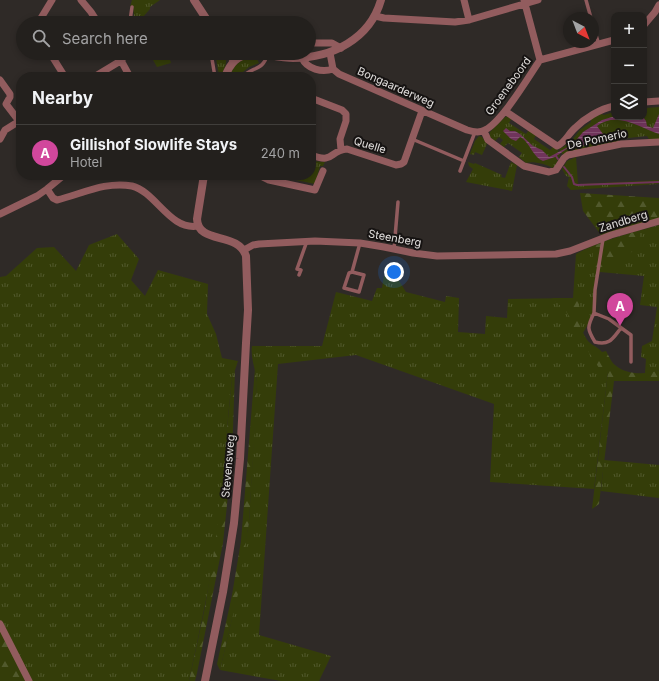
<!DOCTYPE html>
<html lang="en">
<head>
<meta charset="utf-8">
<style>
	:root { --surface:#23201d; --page:#2b2826; --text:#f1f3f6; --muted:#a3a3a4; --line:#403e3b; --accent:#1a73e8 }
	body { margin:0; font-family:Inter,sans-serif; background:var(--page); color:var(--text) }
	.controls { position:absolute; right:12px; top:12px; display:grid; overflow:hidden; border-radius:8px; box-shadow:0 2px 6px #0003 }
	.controls button { width:36px; height:36px; display:grid; place-items:center; padding:0; border:0; border-bottom:1px solid var(--line); background:var(--surface); color:var(--text); font:20px sans-serif }
	.compass { position:absolute; left:563px; top:12px; width:36px; height:36px; border-radius:50%; background:var(--surface); box-shadow:0 2px 6px #0003; rotate:138deg }
	.you { position:absolute; left:394px; top:272px; width:14px; height:14px; margin:-10px; border:3px solid #fff; border-radius:50%; background:#1a73e8; box-shadow:0 0 0 6px #1a73e833 }
	.badge { display:grid; place-items:center; width:26px; height:26px; border-radius:50%; background:var(--accent); color:#fff; font-size:13px; font-weight:700 }
	.pin { position:absolute; translate:-50% -33px; filter:drop-shadow(0 1px 2px #0008) }
	.pin::after { content:''; position:absolute; top:21px; width:14px; height:12px; background:inherit; clip-path:polygon(0 0,100% 0,50% 100%) }
	.list { margin:0; padding:0; list-style:none }
	h2 { display:flex; justify-content:space-between; align-items:center; height:52px; margin:0; padding:0 16px; font-size:17px }
	h2 small { font-size:13px; font-weight:400; color:var(--muted) }
	.list li { display:grid; grid-template-columns:26px 1fr auto; gap:12px; align-items:center; box-sizing:border-box; height:56px; padding:0 16px; border-top:1px solid var(--line) }
	.list b { display:block; font-size:15px; white-space:nowrap }
	.list p { margin:0; font-size:13px; white-space:nowrap; color:var(--muted) }
	.list em { font-size:13px; font-style:normal; color:var(--muted) }
	.icon { flex:none; width:22px; height:22px; fill:none; stroke:currentColor; stroke-width:2; stroke-linecap:round; stroke-linejoin:round }
	.map { position:relative; flex:none; width:659px; height:681px; overflow:hidden }
	.search { position:absolute; background:var(--surface); box-shadow:0 2px 6px #0003; left:16px; top:16px; width:300px; height:44px; display:flex; align-items:center; gap:10px; box-sizing:border-box; padding:0 14px; border-radius:22px; color:var(--muted); font-size:15px }
	.panel { position:absolute; background:var(--surface); box-shadow:0 2px 6px #0003; left:16px; top:72px; width:300px; height:108px; border-radius:16px }
	.map>svg:first-child { display:block }
</style>
</head>
<body>
<div class="map">
<svg width="659" height="681" viewBox="0 0 659 681">
	<defs>
		<pattern id="grass-tufts" width="24" height="20" patternUnits="userSpaceOnUse"><rect width="24" height="20" fill="#343d09"/><path d="M3 7l-1-3M5 7V3M7 7l1-3M15 17l-1-3M17 17v-4M19 17l1-3" fill="none" stroke="#51592c"/></pattern>
		<pattern id="forest-firs" width="22" height="20" patternUnits="userSpaceOnUse"><rect width="22" height="20" fill="#343d09"/><path d="M5 1l3.5 6h-7zM16 11l3.5 6h-7z" fill="#51592c"/></pattern>
		<pattern id="water-rules" width="6" height="5" patternUnits="userSpaceOnUse"><rect width="6" height="5" fill="#70345b"/><path d="M0 2.5h6" fill="none" stroke="#845172"/></pattern>
	</defs>
	<rect width="100%" height="100%" fill="#2f2a27"/>
	<path fill="url(#grass-tufts)" d="M132 0H160L150 7V9L143 17 145 19 147 20V23H133L132 21 134 15 133 6 130 7Z
		M149 53H168L171 63 157 67Z
		M215 53H224C229 62 224 68 221 77H218L219 75Z
		M256 57 259 63 249 67 237 77H229C234 64 242 57 256 57Z
		M644 106 646 108 659 107V139H649L647 136 619 139 617 142 563 155 559 149 565 146 568 141 572 140 580 130 591 122V119L601 114 604 115 614 112V117H644Z
		M509 116 512 118 509 123 526 134 529 130 536 135 534 139 550 150 553 147 557 148 560 155 555 166 552 168C547 164 532 161 526 163L519 157 522 153 508 143 504 147 500 144 503 140 499 137 495 141 490 137V132L505 117Z
		M479 136 482 137 487 144 482 155 475 152 474 155 470 154 475 141Z
		M576 157 578 184 659 180V184L571 190 567 186 569 177 566 176 562 169 567 161Z
		M311 161 325 162 323 166H320L315 184 272 175H311Z
		M468 162 474 164 475 163 502 175 501 177 505 178 511 162 517 165 512 191 466 182 473 169 469 166Z
		M659 225V370L652 373H645L646 359 641 357 642 346 652 341 657 307 640 305 644 276 600 272 597 282 596 310 583 333 592 349 608 372 594 489 490 482 494 404 356 355 278 364 259 635 331 656 319 681H281L220 670 231 623 249 522 257 382C256 370 250 358 252 346H322L336 292 372 301 377 288H382L384 276H396L406 292 445 302 446 296 459 298 458 332 485 334 486 316 507 318 508 299 573 298 576 254C601 240 631 233 659 225Z
		M117 234 139 259 131 280 145 296 158 270 208 284 207 314 216 334 222 358 238 361 232 379C226 431 223 484 217 537 210 585 199 633 189 681H26L0 630V277L6 276 37 248 54 247 76 271 89 245Z
		M604 460 659 465V498L601 491Z"/>
	<path fill="url(#forest-firs)" d="M580 193 659 198V218L601 235 583 211Z
		M637 231C638 233 640 235 640 237 642 251 610 266 600 272L599 275H596L593 270V246Z
		M552 298H573L579 300C579 313 579 329 587 340 591 345 598 347 602 352L606 351C609 356 611 362 615 365 626 375 646 375 659 370V381H614L599 504 592 509 608 372 601 371 577 334 566 311Z
		M255 368 257 382 256 411 249 522 238 594 220 670 217 664 232 595 241 541Z
		M235 370 232 457 223 543 197 673 195 681H189L205 607 216 538 232 379Z
		M0 630 26 681H0Z"/>
	<path fill="url(#water-rules)" d="M659 114V134C638 127 617 111 597 126L603 134 602 138 600 140 581 146H576L568 148 555 157 543 161C533 157 531 145 522 138L520 137 516 141 511 139 503 131 506 128 510 131H515L520 134 533 146 542 150 549 157 572 145 583 132 602 120 612 117H643L646 121 647 126 653 128Z"/>
	<g fill="none" stroke-linecap="round" stroke-linejoin="round">
		<path stroke="#70345b" stroke-width="2" d="M556 156 558 159
			M564 167 572 177 574 184 577 185 659 182"/>
		<path stroke="#925c5e" stroke-width="3.5" d="M586 0 591 18
			M127 23 130 21 132 7
			M593 25 599 45
			M211 53 215 77
			M242 77C252 67 264 70 267 55
			M412 139 464 161
			M460 171 475 132
			M603 239 595 290 594 313 609 319 631 335V362
			M394 249 398 202
			M352 272 364 275 359 292 344 288 349 273 352 272 360 243
			M299 275 301 270 297 269 307 241
			M594 313C587 327 587 329 595 342 610 346 613 338 621 328"/>
		<path stroke="#925c5e" stroke-width="7" d="M81 0 91 12 98 23
			M464 0 469 20
			M524 0 540 60
			M375 16 384 18 455 22 469 20 538 0
			M38 23 52 0
			M644 25 655 12 659 5
			M309 43H332L341 48
			M50 53 65 77
			M117 53 130 77
			M330 53 333 69 339 74 467 130C473 132 480 133 485 130 502 122 529 76 540 60L614 40
			M302 58C307 69 322 73 333 69
			M94 77 122 60
			M0 80 10 94V97L6 104 19 121
			M311 98 342 110 346 114V121L340 139 341 150
			M644 102 659 101
			M505 111 557 146C565 143 568 134 575 128 585 118 600 109 614 106
			M484 131 488 140 524 166 549 172 556 170 564 158 568 155 621 144 659 142
			M0 139 5 130 21 120
			M311 155C335 164 328 151 347 149L396 165 401 164 404 162 422 111
			M262 175 263 177 269 180 315 190 323 171
			M47 189 53 198 57 200C82 194 105 181 132 186 156 192 170 231 198 226
			M0 214 37 196 47 189 64 175
			M244 250 253 245 259 244 315 241 360 243 384 247 413 253 437 256 556 254 570 251 611 235 659 221
			M0 624 29 681"/>
		<path stroke="#925c5e" stroke-width="8" d="M194 0 209 23
			M229 53 234 61
			M254 53C267 54 280 58 293 58 332 58 370 39 381 0
			M225 77C230 63 237 56 251 53
			M204 175 197 219C198 245 238 231 246 256L248 310 246 343 240 459 234 523 223 592 205 681"/>
	</g>
	<g text-anchor="middle" stroke-width="4" stroke-linejoin="round" paint-order="stroke">
		<g font-size="11" fill="#e1dedc" stroke="#161312">
			<text transform="translate(508 86) rotate(-54)" y="4">Groeneboord</text>
			<text transform="translate(396 87) rotate(24)" y="4">Bongaarderweg</text>
			<text transform="translate(597 139) rotate(-12)" y="4">De Pomerio</text>
			<text transform="translate(370 145) rotate(17)" y="4">Quelle</text>
			<text transform="translate(623 221) rotate(-17)" y="4">Zandberg</text>
			<text transform="translate(395 238) rotate(10)" y="4">Steenberg</text>
			<text transform="translate(228 466) rotate(-85)" y="4">Stevensweg</text>
		</g>
	</g>
</svg>
<div class="controls">
<button>+</button>
<button>−</button>
<button><svg class="icon" aria-label="layers" viewBox="0 0 24 24"><path d="M12 4l9 5-9 5-9-5zM3 14l9 5 9-5"/></svg></button>
</div>
<svg class="compass" viewBox="-18 -18 36 36"><path d="M0-13l5 13h-10z" fill="#e53935"/><path d="M0 13l5-13h-10z" fill="#a3a3a4"/></svg>
<div class="you"></div>
<div class="pin badge" style="left:620px;top:326px;background:#d1479c">A</div>
<div class="search"><svg class="icon" aria-label="search" viewBox="0 0 24 24"><circle cx="10" cy="10" r="6"/><path d="M15 15l6 6"/></svg>Search here</div>
<section class="panel">
<h2>Nearby<small></small></h2>
<ul class="list">
<li><span class="badge" style="background:#d1479c">A</span><div><b>Gillishof Slowlife Stays</b><p>Hotel</p></div><em>240 m</em></li>
</ul>
</section>
</div>
</body>
</html>
